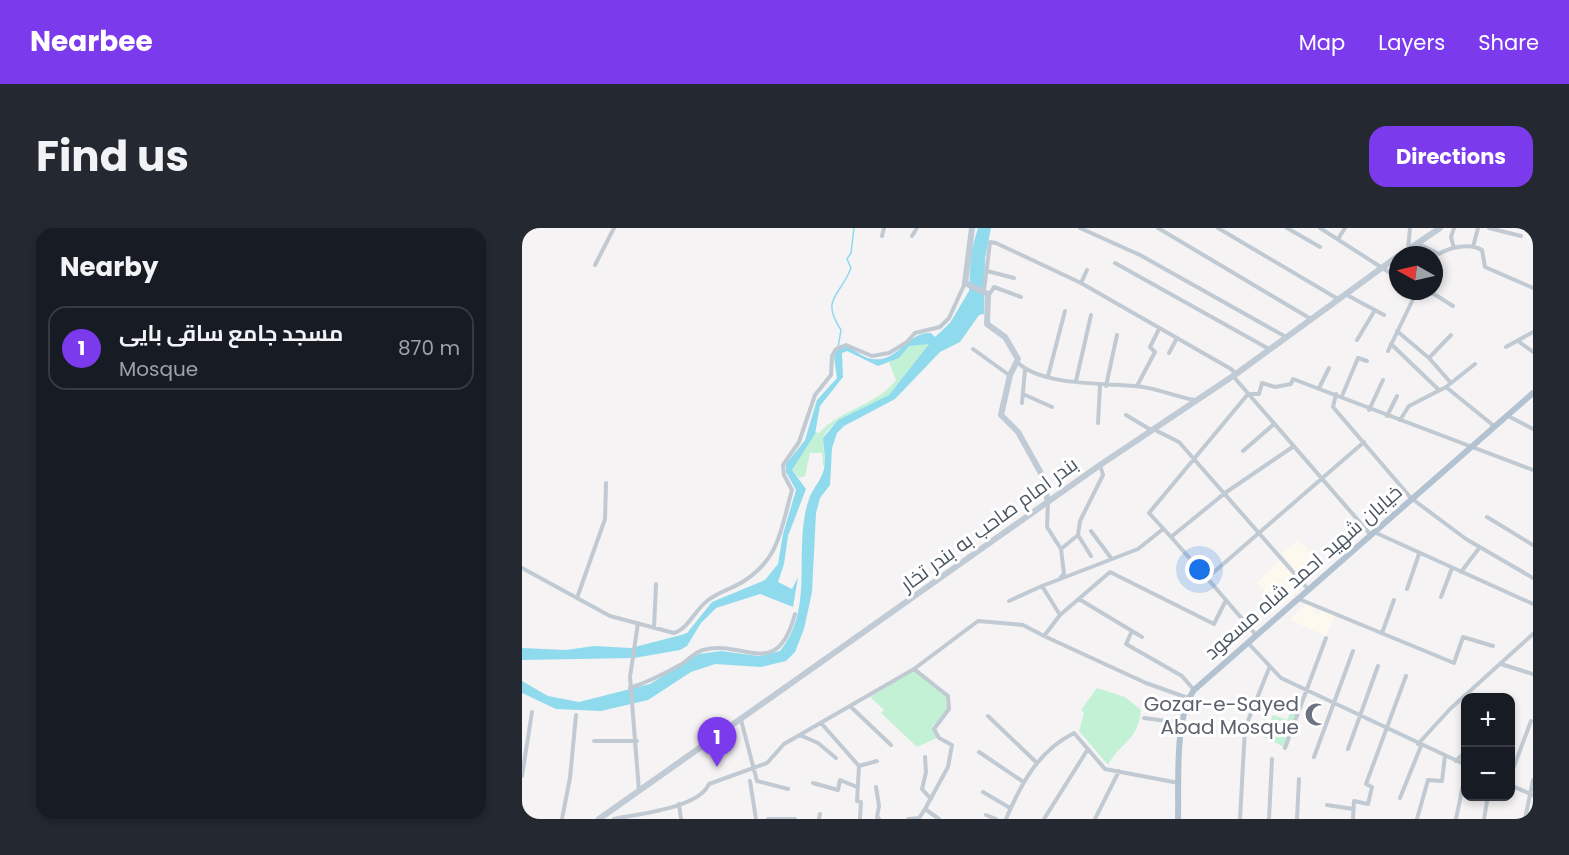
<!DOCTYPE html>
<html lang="en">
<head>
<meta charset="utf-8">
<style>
	:root { --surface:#171b24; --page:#242831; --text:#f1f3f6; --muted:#9ea1a6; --line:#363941; --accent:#7c3aed }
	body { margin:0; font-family:Poppins,Cairo,sans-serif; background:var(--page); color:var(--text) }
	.controls { position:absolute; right:18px; bottom:18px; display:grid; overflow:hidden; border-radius:12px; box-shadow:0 3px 9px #0003 }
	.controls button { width:54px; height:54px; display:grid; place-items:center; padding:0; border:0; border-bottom:2px solid var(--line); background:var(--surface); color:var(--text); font:30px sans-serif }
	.compass { position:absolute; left:867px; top:18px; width:54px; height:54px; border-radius:50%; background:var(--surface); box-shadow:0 3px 9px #0003; rotate:278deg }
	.you { position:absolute; left:678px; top:342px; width:21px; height:21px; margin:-15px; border:4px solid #fff; border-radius:50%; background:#1a73e8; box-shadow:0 0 0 9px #1a73e833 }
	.badge { display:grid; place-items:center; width:39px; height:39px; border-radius:50%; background:var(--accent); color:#fff; font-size:20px; font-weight:700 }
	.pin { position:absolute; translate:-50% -50px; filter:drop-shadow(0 2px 3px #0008) }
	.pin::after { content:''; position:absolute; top:32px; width:21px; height:18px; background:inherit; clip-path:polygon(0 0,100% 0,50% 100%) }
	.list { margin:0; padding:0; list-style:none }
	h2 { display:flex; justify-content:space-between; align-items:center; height:78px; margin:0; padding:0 24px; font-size:26px }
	h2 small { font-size:20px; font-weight:400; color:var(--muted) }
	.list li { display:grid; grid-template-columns:39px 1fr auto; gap:18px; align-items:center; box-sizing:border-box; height:84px; margin:0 12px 12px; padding:0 12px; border:2px solid var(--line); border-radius:18px }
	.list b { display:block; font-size:22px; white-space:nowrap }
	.list p { margin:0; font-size:20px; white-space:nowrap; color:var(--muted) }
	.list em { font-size:20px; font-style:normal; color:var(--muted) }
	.map { position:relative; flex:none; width:1011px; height:591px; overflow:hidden; border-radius:18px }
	header { display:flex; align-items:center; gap:36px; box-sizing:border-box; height:84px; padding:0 30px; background:var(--accent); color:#fff }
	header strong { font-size:28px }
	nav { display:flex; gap:33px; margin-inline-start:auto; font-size:21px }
	.intro { display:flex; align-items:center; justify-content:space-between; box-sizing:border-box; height:144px; padding:0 36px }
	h1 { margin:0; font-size:42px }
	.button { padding:15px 27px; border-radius:18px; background:var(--accent); color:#fff; font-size:21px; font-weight:700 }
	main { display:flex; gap:36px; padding:0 36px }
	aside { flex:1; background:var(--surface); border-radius:18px; box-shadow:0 3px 9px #0003 }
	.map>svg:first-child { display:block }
</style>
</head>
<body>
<header>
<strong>Nearbee</strong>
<nav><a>Map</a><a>Layers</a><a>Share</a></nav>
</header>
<div class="intro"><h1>Find us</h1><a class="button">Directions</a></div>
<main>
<aside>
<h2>Nearby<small></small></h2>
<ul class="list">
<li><span class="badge">1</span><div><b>مسجد جامع ساقی بایی</b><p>Mosque</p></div><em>870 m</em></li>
</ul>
</aside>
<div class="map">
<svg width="1011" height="591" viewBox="0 0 1011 591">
	<rect width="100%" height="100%" fill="#f5f3f3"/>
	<path fill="#fdf9ef" d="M776 312 801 337 784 355 760 326Z
		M759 332 781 358 756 381 735 355Z
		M785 375 793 379 791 383 797 386 800 382 813 387 804 408 768 392Z"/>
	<path fill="#c3f1d5" d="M404 115 407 116 367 167 316 192 305 203 301 210 303 237 301 238 300 225H288L283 248 277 250 270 242 293 204 297 205C319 181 354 178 374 152L367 135 387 118Z
		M392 442 424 468 426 481 410 499 417 509 395 519 359 485 362 482 348 469Z
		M575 460 603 469 619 482C616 514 598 514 586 537L557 503 562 485 559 482Z
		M771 479 776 481 762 519 742 509 751 487 765 492Z"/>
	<path fill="#90daee" d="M456 0H469L463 30 462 86 457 87 438 114 418 124 373 171 322 198 315 205 310 220 308 257 298 270 294 285 290 364 282 401 273 424 264 433 239 439 193 436 169 444 126 472 79 483 34 481 0 465V453L26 468 57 474 128 456 177 426 199 423 236 428 258 423C294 380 270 320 287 271 289 264 295 257 298 251 306 237 302 225 301 210L316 192 367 167 407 116 387 118 377 130 356 138 325 123 320 125 321 149 298 178 293 206 270 242 284 261 266 308 262 336 256 354 270 361 276 349 271 379 238 366 194 380 179 395 165 418 158 422 112 430 0 432V420L44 422 72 418 109 420 159 407 165 405 190 374 243 352 256 336 261 306 274 262 264 244V236L283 212 295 172 315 150 312 129 315 122 324 118C332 121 341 130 350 131 377 135 385 103 409 105L413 109 428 95 447 63 449 24Z"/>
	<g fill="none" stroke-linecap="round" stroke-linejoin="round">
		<path stroke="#90daee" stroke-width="1.5" d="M316 119 319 102C298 70 318 69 329 40L325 31 329 25 332 0"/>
		<path stroke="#c1cad2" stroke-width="4" d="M558 0 618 27 764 109
			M636 0 789 91
			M696 0 816 71
			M765 0 798 19
			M798 0 876 50
			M967 0 999 8
			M360 8 362 0
			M390 8 395 0
			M816 11 823 0
			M895 15 917 26C928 19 948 15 960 22L963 39 1011 60
			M951 19 956 0
			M932 20 929 9 932 0
			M886 21 888 0
			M593 35 747 121
			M73 37 92 0
			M465 43 492 50
			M559 55 565 42
			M462 63 468 14 474 15 559 55 709 141 714 146
			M900 63 912 66 931 78
			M467 67 472 59 499 69
			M825 67 862 87
			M875 103 907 130 929 155
			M835 112 853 82
			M996 113 1011 124
			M869 116 917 162
			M984 119 1011 104
			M451 121 487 147
			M866 123 895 63
			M647 125 655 110
			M907 130 929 107
			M495 134C519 158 581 155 613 158 633 159 653 169 673 172
			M526 148 543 83
			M711 148 848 306
			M554 153 569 87
			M584 158 595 107
			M615 158 633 124 628 119 637 101
			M924 159 972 198
			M797 160 807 140
			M501 166 530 179
			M814 166 811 179 889 270 944 311 1011 350
			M820 168 836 130 845 133
			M500 175 503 142
			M847 182 861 152
			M604 187 629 202
			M865 188 875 168
			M986 188 1011 201
			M878 192 887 178 924 159 953 136
			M576 195 578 158
			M631 201 657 214 786 361
			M772 218 703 265 649 309 627 285 726 166H737L740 155 753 159 769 156 771 151 1011 242
			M721 223 752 196
			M526 274 525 299 539 321 542 346 539 349
			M965 289 1011 317
			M569 303 589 330
			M852 304 1011 376
			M649 309 685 350
			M539 321 556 307
			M569 328 556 307 558 293 581 247 578 237
			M0 340 88 388 152 405C166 401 173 382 185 373 196 364 210 361 222 353 258 330 259 300 270 262L262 247 261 237 277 214 293 167 309 147 310 128 314 121 324 117 350 128 367 125 385 114 393 105 418 99 427 90 443 55
			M939 344 958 319
			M885 361 897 326
			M919 369 930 340
			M55 370 83 291 84 255
			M557 371 620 409
			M777 371 932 435 941 409 971 418
			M487 373 520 358
			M538 387 588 344 692 396 704 372
			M116 395 108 449 117 563
			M132 400 134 356
			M610 403 604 416 660 448 672 462
			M860 405 872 372
			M734 407 685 350 842 214
			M522 408 624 455 666 470
			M726 415 759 450 944 537
			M979 436 1011 446
			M392 441 426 468 427 481 412 501 417 510 430 517 426 539 403 581 417 591
			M108 460C126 454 142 446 158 437 165 433 173 424 181 422 222 411 255 454 273 386
			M988 474 989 473
			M328 478 369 517
			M466 488 515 535
			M622 490 660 495
			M219 492 235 553 266 561
			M299 495 337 538 335 573 339 574 338 591
			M278 507 296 515 314 530
			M72 513H115
			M896 516 928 481 1011 406
			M763 520 804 410
			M826 521 856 438
			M457 524 500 553
			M403 529 404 544 400 561 409 571
			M792 529 831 423
			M934 533 944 523
			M337 538 355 533
			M0 548 10 484
			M988 549 1009 493
			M228 553 234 591
			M291 555 316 562 318 552 335 559
			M988 557 1011 567
			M354 559 357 578 355 589 357 591
			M461 564 488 580
			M878 570 899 518
			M157 576 159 591
			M805 577 831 581
			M464 587 474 591
			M40 591 48 550 54 487
			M92 591C116 586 177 580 187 556L245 535 262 516 392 441 456 393 501 397 522 408 538 387 520 358 616 321 641 301
			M246 591H273
			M297 591 298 586
			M386 591 397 590 403 581
			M484 591C499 556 516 523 552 505L583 541 657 555
			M522 591 566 521
			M573 591 597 543
			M718 591 723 500 748 438
			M747 591 750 531
			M775 591 777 551
			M831 591 832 573 846 576 850 559 844 556 884 448
			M895 591 906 552 920 553 923 528
			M934 591 941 557H944
			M962 591 966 568
			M1003 591 1011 552"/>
		<path stroke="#c1cbd6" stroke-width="6" d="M450 0 443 55 466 66 465 96 483 109 496 131 488 147 479 187 496 204 520 247 526 274
			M878 27 918 0
			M77 591 578 237 714 146 876 28"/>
		<path stroke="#b3c2d1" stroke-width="6" d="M656 591C657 557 652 489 672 462L1011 165"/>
	</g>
	<defs>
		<symbol id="mosque-bare" viewBox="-9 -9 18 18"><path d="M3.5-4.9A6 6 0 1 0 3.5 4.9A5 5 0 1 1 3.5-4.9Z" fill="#6b7280" stroke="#fff" stroke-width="2.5" paint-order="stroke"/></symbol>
	</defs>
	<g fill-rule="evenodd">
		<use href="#mosque-bare" x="778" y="470" width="33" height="33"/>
	</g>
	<g text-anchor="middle" stroke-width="6" stroke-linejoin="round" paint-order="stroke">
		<g font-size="20" fill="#4a5661" stroke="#fff">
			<text transform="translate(467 296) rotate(-36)" y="7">بندر امام صاحب به بندر تخار</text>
			<text transform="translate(781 344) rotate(-41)" y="7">خیابان شهید احمد شاه مسعود</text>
		</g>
		<g font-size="20" fill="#5b616d" stroke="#fff" text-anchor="end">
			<text x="777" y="483">Gozar-e-Sayed<tspan x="777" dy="23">Abad Mosque</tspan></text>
		</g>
	</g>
</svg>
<div class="controls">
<button>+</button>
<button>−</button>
</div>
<svg class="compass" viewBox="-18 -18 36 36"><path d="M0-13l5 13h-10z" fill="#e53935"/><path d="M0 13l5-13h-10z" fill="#9ea1a6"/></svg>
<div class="you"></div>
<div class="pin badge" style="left:195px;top:539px">1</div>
</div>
</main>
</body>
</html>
